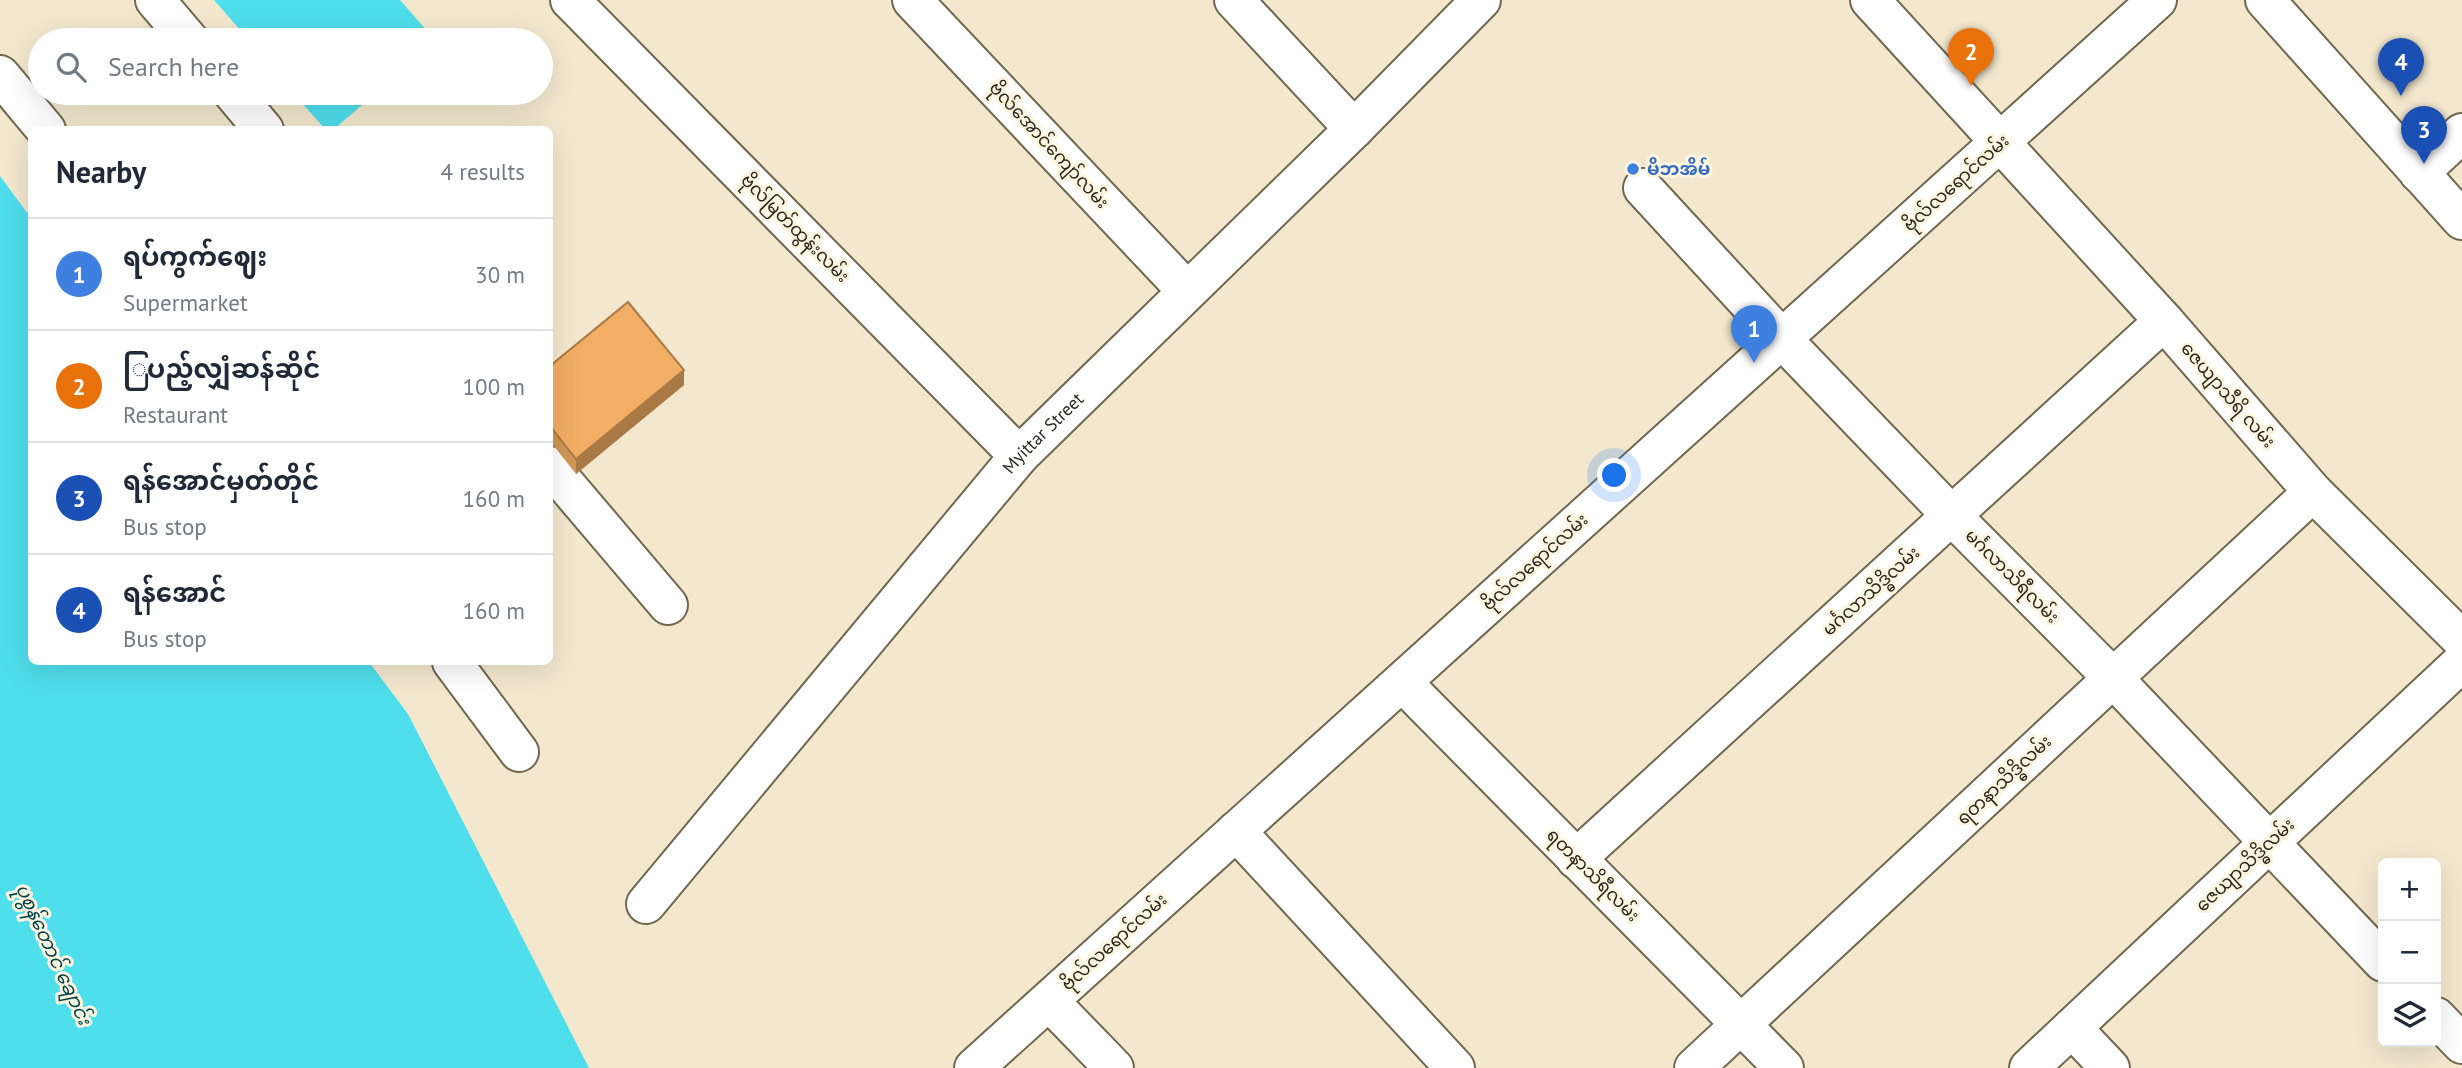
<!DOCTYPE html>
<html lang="en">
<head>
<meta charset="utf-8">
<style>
	:root { --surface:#fff; --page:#f6f6f7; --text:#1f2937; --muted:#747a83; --line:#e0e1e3; --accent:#3a788e }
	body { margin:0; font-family:"PT Sans","Noto Sans Myanmar",sans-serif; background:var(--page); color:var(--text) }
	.controls { position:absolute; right:21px; bottom:21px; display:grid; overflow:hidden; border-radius:10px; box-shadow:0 7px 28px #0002 }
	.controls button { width:63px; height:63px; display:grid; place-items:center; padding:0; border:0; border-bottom:2px solid var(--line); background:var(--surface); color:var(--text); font:35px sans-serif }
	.you { position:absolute; left:1615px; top:476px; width:24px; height:24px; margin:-18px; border:5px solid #fff; border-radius:50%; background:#1a73e8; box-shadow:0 0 0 10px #1a73e833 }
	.badge { display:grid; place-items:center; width:46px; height:46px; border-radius:50%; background:var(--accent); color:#fff; font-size:23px; font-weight:700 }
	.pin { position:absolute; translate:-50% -58px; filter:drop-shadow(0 2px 4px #0008) }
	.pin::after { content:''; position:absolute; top:37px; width:24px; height:21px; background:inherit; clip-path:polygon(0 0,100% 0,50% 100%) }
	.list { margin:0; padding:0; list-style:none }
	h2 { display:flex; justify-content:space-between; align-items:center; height:91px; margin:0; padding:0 28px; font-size:30px }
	h2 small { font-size:23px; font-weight:400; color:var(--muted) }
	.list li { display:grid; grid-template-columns:46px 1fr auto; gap:21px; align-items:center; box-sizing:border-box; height:112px; padding:0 28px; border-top:2px solid var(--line) }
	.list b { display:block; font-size:26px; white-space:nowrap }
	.list p { margin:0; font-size:23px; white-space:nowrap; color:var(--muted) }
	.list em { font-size:23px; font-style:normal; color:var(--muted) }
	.icon { flex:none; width:38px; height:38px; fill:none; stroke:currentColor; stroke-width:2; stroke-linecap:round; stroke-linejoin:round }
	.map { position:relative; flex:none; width:2462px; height:1068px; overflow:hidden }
	.search { position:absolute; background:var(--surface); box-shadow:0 7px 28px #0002; left:28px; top:28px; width:525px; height:77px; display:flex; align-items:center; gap:18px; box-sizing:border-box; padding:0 24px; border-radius:38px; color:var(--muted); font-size:26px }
	.panel { position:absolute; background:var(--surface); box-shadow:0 7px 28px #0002; left:28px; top:126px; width:525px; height:539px; border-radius:10px }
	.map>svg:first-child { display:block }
</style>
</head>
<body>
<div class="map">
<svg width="2462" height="1068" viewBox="0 0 2462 1068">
	<rect width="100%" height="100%" fill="#f3e8ce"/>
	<path fill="#4fdeec" d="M214 0H400L435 40H249Z
		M293 93H376L333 130 325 129Z
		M0 176 31 218 32 662H369L408 714 589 1068H0Z"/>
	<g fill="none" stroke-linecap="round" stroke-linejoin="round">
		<defs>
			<g id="minor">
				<path d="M155 0 189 40"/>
				<path d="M570 0 1019 456"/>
				<path d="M912 0 1187 291"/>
				<path d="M1234 0 1354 129"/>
				<path d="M1870 0 2164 321 2313 492 2462 640"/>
				<path d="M0 75 46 130"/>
				<path d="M233 93 264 130"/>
				<path d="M2419 173 2462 133"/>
				<path d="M1643 188 1782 339 1952 516 2113 678 2383 962"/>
				<path d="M550 466 668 605"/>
				<path d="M452 662 519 752"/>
				<path d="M1402 682 1784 1068"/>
				<path d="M1236 831 1455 1068"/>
				<path d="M1576 859 2164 321"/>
				<path id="s1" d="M646 904 1019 456 1354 129 1481 0"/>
				<path d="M1049 1001 1114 1068"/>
				<path d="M2436 1017 2462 1044"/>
				<path d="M2072 1028 2110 1068"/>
				<path d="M974 1068 2157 0"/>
				<path d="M1694 1068 2313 492"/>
				<path d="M2029 1068 2462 662"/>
			</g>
			<path id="primary" d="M2265 0 2462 220"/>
		</defs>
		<use href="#minor" stroke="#716751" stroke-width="42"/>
		<use href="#primary" stroke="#716751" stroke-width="42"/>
		<use href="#minor" stroke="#fff" stroke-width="38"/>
		<use href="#primary" stroke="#fff" stroke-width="38"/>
	</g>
	<path fill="#d09656" d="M550 366 684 385 576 474 550 441Z"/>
	<path fill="#a97a46" d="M684 370V385L576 474V459Z"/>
	<path fill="#f2ae64" stroke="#a97a46" stroke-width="2" d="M628 302 684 370 576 459 550 426V366Z"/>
	<circle fill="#3f7fe0" stroke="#fef5e1" stroke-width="2.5" cx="1633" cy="169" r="7"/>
	<g text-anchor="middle" stroke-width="6" stroke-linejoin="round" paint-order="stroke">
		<g font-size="18" fill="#2b271e" stroke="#fef5e1">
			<text transform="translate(1049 145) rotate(47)" y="6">ဗိုလ်အောင်ကျော်လမ်း</text>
			<text transform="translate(1956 183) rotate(-42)" y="6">ဗိုလ်လရောင်လမ်း</text>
			<text transform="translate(795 228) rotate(45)" y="6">ဗိုလ်မြတ်ထွန်းလမ်း</text>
			<text transform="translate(2228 395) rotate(49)" y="6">ဇေယျာသီရိ လမ်း</text>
			<text dy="6" stroke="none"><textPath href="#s1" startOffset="616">Myittar Street</textPath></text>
			<text transform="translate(1535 562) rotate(-42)" y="6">ဗိုလ်လရောင်လမ်း</text>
			<text transform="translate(2012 576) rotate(45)" y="6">မင်္ဂလာသိရီလမ်း</text>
			<text transform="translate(1871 591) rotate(-42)" y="6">မင်္ဂလာသိဒ္ဓိလမ်း</text>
			<text transform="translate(2004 780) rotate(-43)" y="6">ရတနာသိဒ္ဓိလမ်း</text>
			<text transform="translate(2245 865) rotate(-43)" y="6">ဇေယျာသိဒ္ဓိလမ်း</text>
			<text transform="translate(1593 875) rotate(45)" y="6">ရတနာသိရီလမ်း</text>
			<text transform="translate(1114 942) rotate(-42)" y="6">ဗိုလ်လရောင်လမ်း</text>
		</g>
		<g font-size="18" font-weight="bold" fill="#366cbe" stroke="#fef5e1" text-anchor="start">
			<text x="1647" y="175">မိဘအိမ်</text>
		</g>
		<g font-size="19" font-style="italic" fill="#004349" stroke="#fef5e1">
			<text transform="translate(54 954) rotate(65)" y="7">ပုစွန်တောင် ချောင်း</text>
		</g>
	</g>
</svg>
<div class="controls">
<button>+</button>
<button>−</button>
<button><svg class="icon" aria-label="layers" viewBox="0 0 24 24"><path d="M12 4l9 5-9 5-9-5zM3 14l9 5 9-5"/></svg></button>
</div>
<div class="you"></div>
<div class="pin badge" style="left:1754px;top:363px;background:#3f7fe0">1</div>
<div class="pin badge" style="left:1971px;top:86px;background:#e8710a">2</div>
<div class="pin badge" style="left:2424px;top:164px;background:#1a4fb4">3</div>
<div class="pin badge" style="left:2401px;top:96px;background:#1a4fb4">4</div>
<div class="search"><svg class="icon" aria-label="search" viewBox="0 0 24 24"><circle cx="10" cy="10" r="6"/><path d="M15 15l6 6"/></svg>Search here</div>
<section class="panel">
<h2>Nearby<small>4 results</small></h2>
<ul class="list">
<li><span class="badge" style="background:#3f7fe0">1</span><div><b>ရပ်ကွက်ဈေး</b><p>Supermarket</p></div><em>30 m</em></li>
<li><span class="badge" style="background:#e8710a">2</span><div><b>ြပည့်လျှံဆန်ဆိုင်</b><p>Restaurant</p></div><em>100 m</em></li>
<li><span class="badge" style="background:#1a4fb4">3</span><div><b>ရန်အောင်မှတ်တိုင်</b><p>Bus stop</p></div><em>160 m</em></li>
<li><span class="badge" style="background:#1a4fb4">4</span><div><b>ရန်အောင်</b><p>Bus stop</p></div><em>160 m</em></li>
</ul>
</section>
</div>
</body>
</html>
